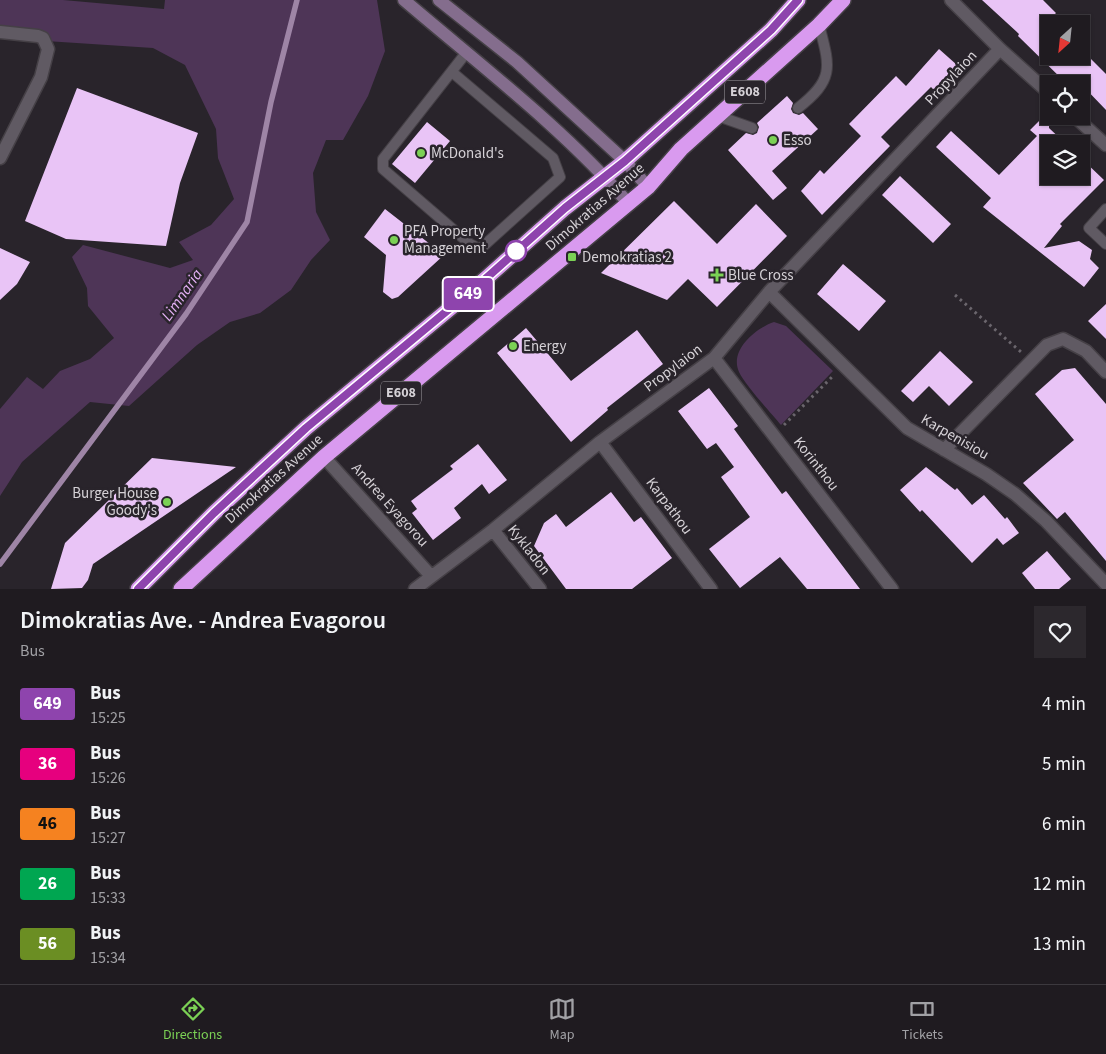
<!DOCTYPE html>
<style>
:root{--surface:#1f1b20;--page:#2c282d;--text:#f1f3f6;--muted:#a1a1a5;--line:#3c393e;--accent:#7bd155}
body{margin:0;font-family:"Source Sans 3",sans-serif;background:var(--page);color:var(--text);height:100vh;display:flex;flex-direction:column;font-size:19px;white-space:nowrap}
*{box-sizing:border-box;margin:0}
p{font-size:16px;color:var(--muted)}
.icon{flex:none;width:28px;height:28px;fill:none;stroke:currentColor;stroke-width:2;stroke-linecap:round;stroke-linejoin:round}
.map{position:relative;height:589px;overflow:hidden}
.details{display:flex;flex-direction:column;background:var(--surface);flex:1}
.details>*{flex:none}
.badge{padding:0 10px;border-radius:4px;font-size:18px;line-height:32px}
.needle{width:32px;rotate:207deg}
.fabs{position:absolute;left:1040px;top:15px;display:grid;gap:10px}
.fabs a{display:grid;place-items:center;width:50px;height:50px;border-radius:0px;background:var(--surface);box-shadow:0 1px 4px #0004,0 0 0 1px var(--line);font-size:25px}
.map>.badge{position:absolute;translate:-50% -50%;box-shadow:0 0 0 2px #fff}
.round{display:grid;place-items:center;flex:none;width:52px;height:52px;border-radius:0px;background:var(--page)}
.overview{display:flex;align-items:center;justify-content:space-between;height:85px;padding:0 20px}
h1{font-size:24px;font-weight:600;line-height:38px}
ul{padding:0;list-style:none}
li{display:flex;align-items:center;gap:15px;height:60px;padding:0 20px}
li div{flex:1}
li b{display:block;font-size:19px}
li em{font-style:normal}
li .badge{min-width:55px;font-weight:700;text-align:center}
.menu{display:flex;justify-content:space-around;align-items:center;height:70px;border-top:1px solid var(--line);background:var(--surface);font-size:14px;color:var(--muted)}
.menu a{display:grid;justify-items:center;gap:2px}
.menu .selected{color:var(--accent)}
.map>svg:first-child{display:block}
.green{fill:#4e3557}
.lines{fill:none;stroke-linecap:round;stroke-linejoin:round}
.stream{stroke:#9e85a6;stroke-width:5.5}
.building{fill:#e9c4f6}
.lane-casing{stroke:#454046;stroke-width:12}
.street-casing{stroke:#454046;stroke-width:15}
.secondary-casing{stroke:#454046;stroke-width:15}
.highway-casing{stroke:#454046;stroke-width:18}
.path{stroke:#6b666d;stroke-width:3;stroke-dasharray:2.5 4;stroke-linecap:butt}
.lane{stroke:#605a63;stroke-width:10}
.street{stroke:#605a63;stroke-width:12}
.secondary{stroke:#846d8d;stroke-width:12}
.highway{stroke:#d99aef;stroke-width:15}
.line-casing{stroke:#fff;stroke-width:11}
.line{stroke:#8e44ad;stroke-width:8}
.poi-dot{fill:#7bd155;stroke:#29242b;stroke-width:2}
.stop-dot{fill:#fff;stroke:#8e44ad;stroke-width:2.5}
.labels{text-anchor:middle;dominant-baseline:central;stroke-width:5;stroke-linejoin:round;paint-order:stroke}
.shield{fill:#29242b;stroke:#a19da3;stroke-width:1}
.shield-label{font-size:14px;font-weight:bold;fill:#d5d1d6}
.street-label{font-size:15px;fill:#d5d1d6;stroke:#29242b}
.poi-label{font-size:15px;fill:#d5d1d6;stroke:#29242b;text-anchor:start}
.water-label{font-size:16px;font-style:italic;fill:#e4b0f5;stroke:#29242b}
</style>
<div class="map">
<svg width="1106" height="589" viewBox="0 0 1106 589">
<rect width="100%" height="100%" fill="#29242b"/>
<path class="green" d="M0,0h63l101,9 1,-9h212l8,51 -17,45 -25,44h-17l-13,33 3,39 14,28 -19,20 -20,30 -31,23 -30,9 -33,23 -68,61 -39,-4 -68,60 -22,34v-87l27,-32 16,12 17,-18 30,-12 24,-21 -26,-32 -1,-18 -15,-31 11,-12 87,23 23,-8 -14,-18 32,-17 23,-26 -16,-41 -2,-29 -31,-64 -32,-17 -153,-10z
M774,322l12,4 47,45 -52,54c-10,-12 -36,-40 -42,-53 -10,-22 17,-44 35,-50z"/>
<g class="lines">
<path class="stream" d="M0,564l186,-250 61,-92 24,-120 26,-102"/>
</g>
<path class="building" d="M982,0h61l13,13 -7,7v36h39l18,18v36l-25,-26h-14l-49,-48 1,-2z
M939,49l18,16 -23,25 -3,-3 -50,50 9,9 -68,69 -21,-24 19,-21 4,4 37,-38 -12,-12 47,-48 10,10z
M77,88l121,45 -18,50 -14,63 -100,-7 -41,-18z
M787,96l6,7 -2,6 2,4 6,2 4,-2 15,16 -46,42 15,17 -14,12 -45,-50 18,-17 7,2 4,-2 2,-6 -2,-4z
M1040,120l7,6 2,-3v5l17,16h-17v32h32v-18l23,22 -44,44 2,2 -18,22 35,-7 13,9 -2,9 9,9 -15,19 -101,-80 8,-9 -55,-51 15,-16 48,44 38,-39 -7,-6z
M427,122l23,19 -35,42 -23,-19z
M900,176l51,48 -18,19 -51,-48z
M674,201l43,43 39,-40 31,32 -70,71 -29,-28 -21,21 -66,-27z
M385,209l59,46 -46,42 -6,2 -9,-7 3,-37 -22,-18z
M0,248l30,14 -13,22 -17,16z
M843,264l43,37 -27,30 -42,-37z
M1106,304v35l-18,-18z
M526,328l45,53 66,-51 26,34 -56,44 1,2 -37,32 -74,-89z
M940,351l33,31 -24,24 -20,-20 -16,16 -12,-11z
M1075,368l31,36v157l-41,-49 -8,7 -34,-36 51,-43 -39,-46 27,-24z
M709,388l29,38 -4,3 48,65 4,-3 74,98h-53l-27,-32 -40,31 -31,-39 41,-32 -29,-40 13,-10 -18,-24 -9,6 -29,-38z
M478,444l29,36 -18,14 -7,-10 -28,24 7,10 -28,22 -21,-27 5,-4 -6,-8 42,-32 -3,-3z
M152,458l84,9 -143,97 -5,16 -6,8 -31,1 14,-46z
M926,467l29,23 2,-2 15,17 12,-10 21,24 2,-2 12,16 -16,12 -6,-7 -25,25 -50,-53 -2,2 -20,-22z
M611,492l23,30 7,-5 31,41 -40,31h-66l-32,-43 10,-23 12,-9 10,13z
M1047,551l24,28 -12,10h-24l-13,-16z"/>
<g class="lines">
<g class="lane-casing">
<path id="lane" d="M452,72l101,86 7,19 -80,72 -10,-5 -87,-75v-10l83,-106
M798,108c37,-29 32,-41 21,-83
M718,116l34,12
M1106,209l-17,19 17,16"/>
</g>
<g class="street-casing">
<path id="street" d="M951,0l49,49 49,44
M0,32l38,4 5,2 5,11 -7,28 -41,81
M1074,116l32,29
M769,292l138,136 79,46 29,20 31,27 60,63
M714,358l178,231
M600,442l111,147
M944,450l103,-105 16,-6 23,12 20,21
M324,457l107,119
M493,530l47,59
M415,589l78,-59 107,-88 114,-84 55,-66 231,-243"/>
</g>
<g class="secondary-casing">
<path id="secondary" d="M404,0c76,65 159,128 225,204
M439,0l78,62 108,99 23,26"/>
</g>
<g class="highway-casing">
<path id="highway" d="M138,589l76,-76 92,-85 177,-147 82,-73 60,-47 146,-131 27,-30
M181,589l143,-132 324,-270 33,-38 138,-124 24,-25"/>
</g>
<path class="path" d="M955,295l66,57
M784,425l50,-50"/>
<use href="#lane" class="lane"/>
<use href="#street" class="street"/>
<use href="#secondary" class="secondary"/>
<use href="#highway" class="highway"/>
</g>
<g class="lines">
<g class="line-casing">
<path id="line" d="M138,589l76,-76 92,-85 177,-147 82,-73 60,-47 146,-131 27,-30"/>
</g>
<use href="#line" class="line"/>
</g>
<g class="poi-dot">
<circle cx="773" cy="140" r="5"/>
<circle cx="421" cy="153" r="5"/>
<circle cx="394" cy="240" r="5"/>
<rect x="567" y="252" width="10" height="10" rx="2.5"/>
<path d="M714.5 267.5h5v5h5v5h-5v5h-5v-5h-5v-5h5z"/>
<circle cx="513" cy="346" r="5"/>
<circle cx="167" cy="502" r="5"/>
</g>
<circle class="stop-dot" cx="516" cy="251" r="10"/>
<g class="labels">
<g class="shield">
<rect x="725" y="80.5" width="40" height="23" rx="4"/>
<rect x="381" y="381.5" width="40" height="23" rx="4"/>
</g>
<g class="shield-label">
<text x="745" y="92">E608</text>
<text x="401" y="393">E608</text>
</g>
<g class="street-label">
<text transform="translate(951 78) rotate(-47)">Propylaion</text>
<text transform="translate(595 207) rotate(-41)">Dimokratias Avenue</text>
<text transform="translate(673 368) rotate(-37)">Propylaion</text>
<text transform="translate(955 437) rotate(30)">Karpenisiou</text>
<text transform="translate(816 464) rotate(52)">Korinthou</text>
<text transform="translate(274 479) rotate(-42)">Dimokratias Avenue</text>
<text transform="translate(390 505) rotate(48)">Andrea Eyagorou</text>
<text transform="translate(669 506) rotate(53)">Karpathou</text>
<text transform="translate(529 550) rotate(52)">Kykladon</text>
</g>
<g class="poi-label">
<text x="783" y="140">Esso</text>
<text x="431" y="153">McDonald's</text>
<text x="404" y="231">PFA Property<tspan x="404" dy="17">Management</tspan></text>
<text x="582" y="257">Demokratias 2</text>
<text x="728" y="275">Blue Cross</text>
<text x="523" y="346">Energy</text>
<text x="157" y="493" text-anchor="end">Burger House<tspan x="157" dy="17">Goody's</tspan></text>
</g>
<g class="water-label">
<text transform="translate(182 295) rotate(-55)">Limnaria</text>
</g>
</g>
</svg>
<div class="fabs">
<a><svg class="needle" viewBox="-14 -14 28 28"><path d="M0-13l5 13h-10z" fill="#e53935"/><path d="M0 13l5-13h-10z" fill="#a1a1a5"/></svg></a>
<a><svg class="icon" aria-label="locate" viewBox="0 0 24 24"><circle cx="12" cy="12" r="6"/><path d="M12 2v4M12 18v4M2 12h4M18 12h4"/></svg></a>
<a><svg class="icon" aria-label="layers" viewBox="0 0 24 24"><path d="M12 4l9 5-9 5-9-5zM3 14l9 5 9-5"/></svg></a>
</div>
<b class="badge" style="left:468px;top:294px;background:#8e44ad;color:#fff">649</b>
</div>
<section class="details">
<div class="overview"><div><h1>Dimokratias Ave. - Andrea Evagorou</h1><p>Bus</p></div><a class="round"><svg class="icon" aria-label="heart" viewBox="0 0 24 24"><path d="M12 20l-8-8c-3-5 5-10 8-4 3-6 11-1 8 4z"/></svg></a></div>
<ul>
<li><span class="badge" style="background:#8e44ad;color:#fff">649</span><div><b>Bus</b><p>15:25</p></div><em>4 min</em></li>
<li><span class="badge" style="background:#e6007e;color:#fff">36</span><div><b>Bus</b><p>15:26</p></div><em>5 min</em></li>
<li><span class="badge" style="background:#f58220;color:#111">46</span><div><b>Bus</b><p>15:27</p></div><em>6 min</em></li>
<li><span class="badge" style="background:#00a651;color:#fff">26</span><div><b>Bus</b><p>15:33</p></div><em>12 min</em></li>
<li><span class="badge" style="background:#6b8e23;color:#fff">56</span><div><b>Bus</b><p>15:34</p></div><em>13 min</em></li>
</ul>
</section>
<nav class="menu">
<a class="selected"><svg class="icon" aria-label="directions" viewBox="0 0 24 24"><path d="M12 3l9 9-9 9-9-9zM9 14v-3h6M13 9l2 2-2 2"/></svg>Directions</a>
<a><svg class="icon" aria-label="map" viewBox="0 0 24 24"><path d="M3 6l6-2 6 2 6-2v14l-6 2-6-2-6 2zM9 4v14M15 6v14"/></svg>Map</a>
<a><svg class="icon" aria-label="tickets" viewBox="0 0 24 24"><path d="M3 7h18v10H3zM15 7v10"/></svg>Tickets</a>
</nav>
